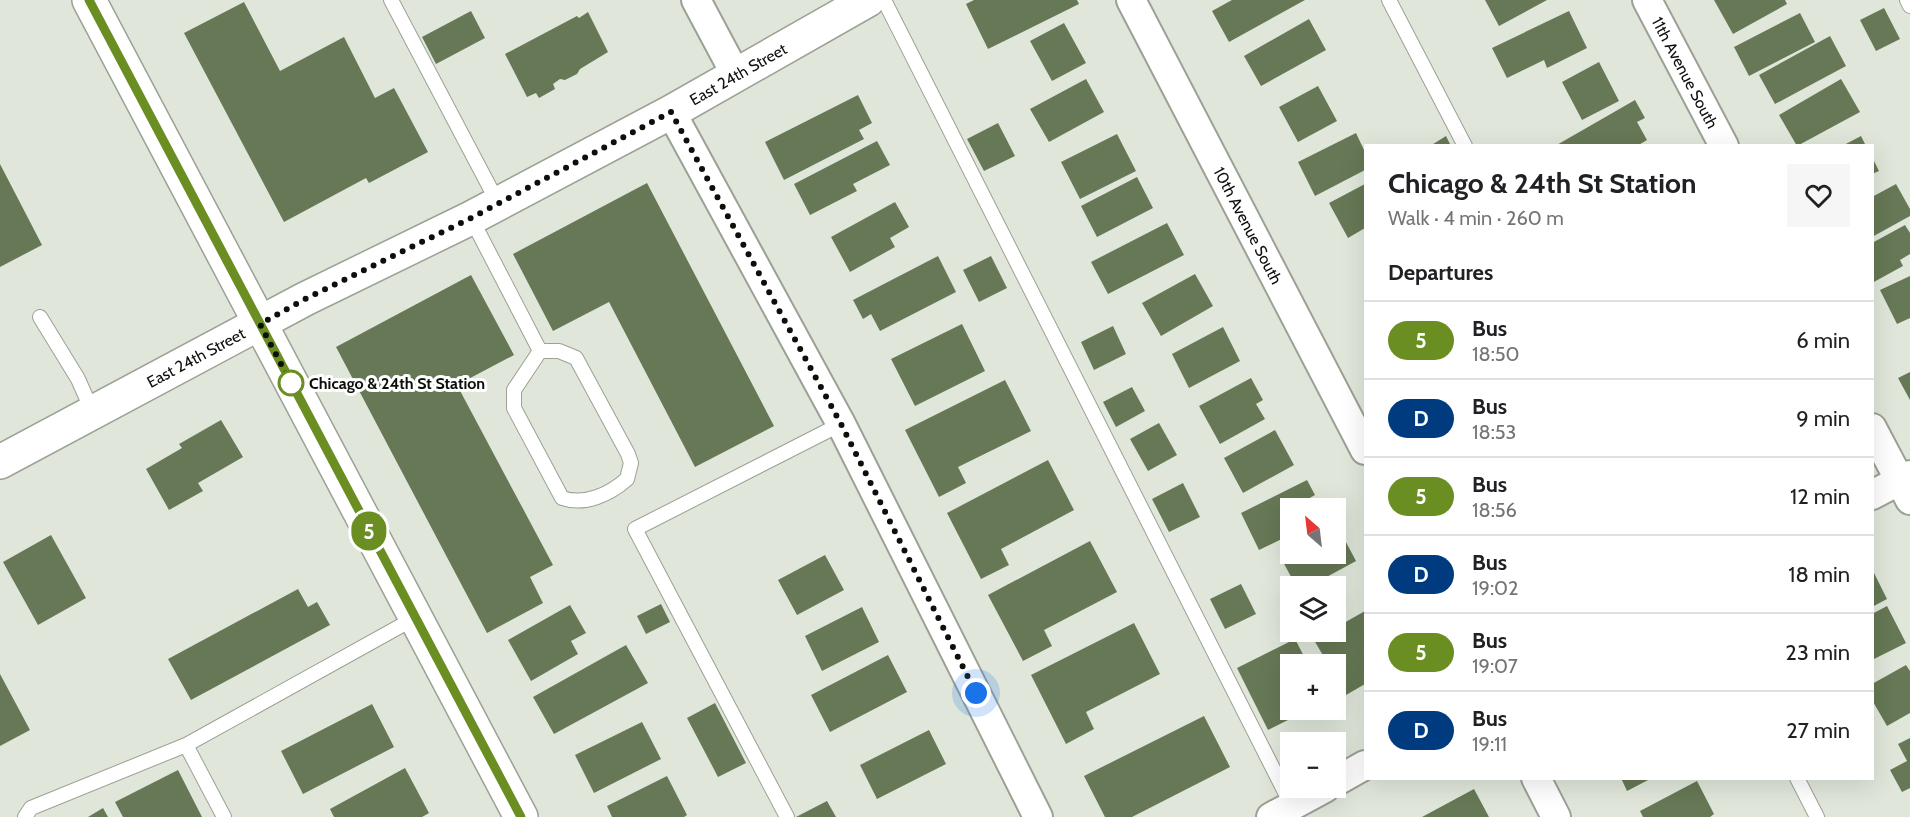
<!DOCTYPE html>
<meta charset="utf-8">
<style>
:root{--surface:#fff;--page:#f6f6f6;--text:#202124;--muted:#757577;--line:#e0e0e0}
body{margin:0;font-family:Cabin,sans-serif;background:var(--page);color:var(--text);height:100vh;display:flex;flex-direction:column;font-size:22px;white-space:nowrap}
*{box-sizing:border-box;margin:0}
p{font-size:20px;color:var(--muted)}
.icon{flex:none;width:33px;height:33px;fill:none;stroke:currentColor;stroke-width:2;stroke-linecap:round;stroke-linejoin:round}
.map{position:relative;flex:1;overflow:hidden}
.panel{position:absolute;left:1364px;top:144px;width:510px;height:636px;display:flex;flex-direction:column;background:var(--surface);border-radius:0px;box-shadow:0 6px 24px #0002}
.panel>*{flex:none}
.badge{padding:0 12px;border-radius:20px;font-size:21px;line-height:39px}
.needle{width:39px;rotate:332deg}
.tools{position:absolute;left:1280px;top:498px;display:grid;gap:12px}
.tools a{display:grid;place-items:center;width:66px;height:66px;border-radius:0px;background:var(--surface);box-shadow:0 6px 24px #0002;font-size:30px}
.you{position:absolute;width:30px;height:30px;margin:-15px;border:4px solid #fff;border-radius:50%;background:#1a73e8;box-shadow:0 0 0 9px #1a73e833}
.map>.badge{position:absolute;translate:-50% -50%;box-shadow:0 0 0 3px #fff}
h2{padding:0 24px;font-size:22px;line-height:54px}
.round{display:grid;place-items:center;flex:none;width:63px;height:63px;border-radius:0px;background:var(--page)}
.overview{display:flex;align-items:center;justify-content:space-between;height:102px;padding:0 24px}
h1{font-size:28px;font-weight:700;line-height:45px}
ul{padding:0;list-style:none}
li{display:flex;align-items:center;gap:18px;height:78px;padding:0 24px;border-top:2px solid var(--line)}
li div{flex:1}
li b{display:block;font-size:22px}
li em{font-style:normal}
li .badge{min-width:66px;font-weight:700;text-align:center}
.map>svg:first-child{display:block}
.building{fill:#667855}
.lines{fill:none;stroke-linecap:round;stroke-linejoin:round}
.service-casing{stroke:#9ba195;stroke-width:16}
.minor-casing{stroke:#9ba195;stroke-width:32}
.tertiary-casing{stroke:#9ba195;stroke-width:36}
.service{stroke:#fff;stroke-width:14}
.minor{stroke:#fff;stroke-width:28}
.tertiary{stroke:#fff;stroke-width:33}
.line-casing{stroke:#fff;stroke-width:14}
.line{stroke:#6b8e23;stroke-width:9}
.walk{stroke:#0d0f0b;stroke-width:6;stroke-dasharray:0 10.8}
.stop-dot{fill:#fff;stroke:#6b8e23;stroke-width:3}
.labels{text-anchor:middle;dominant-baseline:central;stroke-width:6;stroke-linejoin:round;paint-order:stroke}
.street-label{font-size:16px;fill:#0d0f0b;stroke:#fff}
.stop-label{font-size:16px;font-weight:bold;fill:#0d0f0b;stroke:#fff;text-anchor:start}
</style>
<div class="map">
<svg width="1910" height="817" viewBox="0 0 1910 817">
<rect width="100%" height="100%" fill="#e0e7da"/>
<path class="building" d="M974,0h103l2,4 -91,45 -22,-45z
M1232,0h73l-76,42 -17,-31z
M1485,0h62l-48,26z
M1714,0h71l2,4 -54,30z
M244,2l36,69 64,-34 31,61 19,-10 34,64 -59,31 -3,-5 -82,44 -100,-189z
M1884,8l16,31 -24,12 -16,-31z
M471,11l14,27 -49,26 -14,-27z
M1569,11l18,37 -40,20 -3,-8 -37,18 -15,-30z
M588,12l20,40 -28,17 -3,5 -12,6 -5,-1 -7,5 2,5 -16,9 -3,-5 -9,4 -22,-43 72,-38 2,2z
M1800,13l15,29 -66,34 -15,-29z
M1309,19l17,31 -65,36 -17,-30z
M1064,23l22,40 -34,18 -22,-40z
M1830,36l16,30 -71,38 -16,-29z
M1599,62l20,39 -37,19 -20,-38z
M1086,79l18,33 -55,30 -19,-33z
M1841,79l19,33 -63,34 -18,-31z
M1318,86l19,35 -39,21 -19,-35z
M858,95l14,28 -13,7 5,9 -80,41 -19,-38z
M1635,100l10,18 -8,4 10,18 -10,6h-82z
M998,123l17,33 -31,15 -17,-32z
M1356,133l9,19v18l-50,26 -17,-34z
M1117,134l19,37 -56,28 -19,-37z
M1446,136l5,10h-21z
M1861,136l5,10h-24z
M877,141l13,24 -37,19 4,7 -47,24 -16,-31z
M1872,157l7,14 -7,3z
M0,164l42,81 -42,22z
M1137,177l16,31 -56,29 -16,-31z
M647,183l127,243 -79,41 -86,-165 -56,29 -40,-77z
M1365,184v44l-17,10 -19,-35z
M1896,184l14,25v7l-38,21v-40z
M895,202l14,25 -19,11 5,9 -45,25 -19,-35z
M1167,223l17,32 -76,39 -17,-32z
M1905,225l5,8v21l-10,6 3,6 -31,17v-40z
M938,256l18,36 -76,39 -9,-17 -8,5 -10,-19z
M991,256l16,32 -28,14 -16,-32z
M1195,274l18,32 -52,30 -19,-33z
M471,275l43,80 -57,30 96,180 -23,12 13,26 -56,30 -151,-286z
M1910,276v42l-13,6 -17,-34z
M962,324l23,47 -70,35 -24,-47z
M1113,326l13,28 -32,16 -13,-28z
M1223,327l17,34 -51,27 -17,-34z
M1910,372v28l-12,-22z
M1251,378l12,22 -7,4 9,15 -45,25 -21,-38z
M1005,380l26,51 -73,36 8,16 -27,14 -34,-67z
M1132,387l13,24 -29,16 -13,-25z
M221,420l22,37 -45,26 5,8 -34,19 -23,-41 36,-21 -3,-4z
M1159,423l18,32 -29,16 -18,-32z
M1275,430l19,35 -51,28 -19,-35z
M1048,460l26,50 -73,39 8,16 -28,14 -34,-66z
M1307,480l8,15 -9,5 4,8h-20v27l-31,15 -18,-37z
M1183,483l17,34 -31,15 -17,-33z
M1339,529l17,32 -46,25h-14l-14,-26 12,-6h41v-23z
M51,535l35,63 -48,27 -35,-63z
M1090,541l27,51 -73,38 8,16 -29,15 -35,-66z
M825,555l19,35 -47,25 -19,-35z
M1872,569l15,30 -15,8z
M1241,584l15,30 -31,15 -15,-30z
M298,589l10,18 9,-5 13,23 -139,75 -23,-41z
M661,604l9,18 -24,12 -9,-18z
M570,605l16,28 -15,8 7,13 -47,27 -23,-41z
M1887,606l19,37 -34,17v-46z
M862,607l17,35 -57,29 -17,-35z
M1365,611v73l-19,11 -11,-19v-12h-7l-14,-24 15,-8h6v-4z
M1134,623l26,51 -74,38 8,17 -28,15 -35,-69z
M1295,639l13,25h-18v46h18l-40,20 -31,-62z
M626,645l22,38 -94,51 -21,-37z
M888,655l19,37 -77,40 -19,-37z
M1906,665l4,6v42l-23,13 -15,-26v-16z
M0,674l30,56 -30,16z
M715,703l31,60 -28,14 -31,-59z
M372,704l22,43 -91,47 -22,-43z
M1204,716l26,51 -98,50h-27l-21,-41z
M642,722l19,37 -67,34 -19,-38z
M929,730l17,34 -69,35 -17,-34z
M1910,738v50l-8,4 -12,-22 17,-9 -9,-17z
M405,768l24,45 -7,4h-88l-4,-8z
M178,770l24,47h-79l-8,-15z
M667,776l20,39 -3,2h-72l-5,-11z
M1621,778h31l-25,13z
M1697,781l17,33 -4,3h-67l-3,-6z
M1474,789l15,28h-67z
M827,801l9,16h-40z
M103,808l5,9h-20z"/>
<g class="lines">
<g class="service-casing">
<path id="service" d="M391,0l107,203
M884,0l408,806
M1389,0l76,146
M1907,0l3,6
M471,218l69,133
M40,317l38,62 15,34
M540,351h19l17,7 52,96 3,9 -4,16c-17,15 -42,27 -65,19l-48,-90v-18z
M186,745l38,72
M1797,778l20,39
M25,817l6,-9 155,-63 229,-127
M787,817l-152,-288 206,-105"/>
</g>
<g class="minor-casing">
<g id="minor">
<path d="M696,0l40,75"/>
<path id="s1" d="M1131,0l234,450"/>
<path id="s2" d="M1647,0l77,146"/>
<path d="M671,112l170,312 197,393"/>
<path d="M1872,428l38,72"/>
<path d="M1872,495l38,-20"/>
<path d="M1536,778l20,39"/>
<path d="M1335,782l30,-17"/>
<path d="M1271,817l54,-29"/>
</g>
</g>
<g class="tertiary-casing">
<g id="tertiary">
<path d="M89,0l432,817"/>
<path id="s3" d="M0,462l305,-163 166,-81 200,-106 197,-112"/>
</g>
</g>
<use href="#service" class="service"/>
<use href="#minor" class="minor"/>
<use href="#tertiary" class="tertiary"/>
</g>
<g class="lines">
<g class="line-casing">
<path id="line" d="M89,0l432,817"/>
</g>
<use href="#line" class="line"/>
<path class="walk" d="M291,383l-31,-59 45,-25 166,-81 200,-106 170,312 135,269"/>
</g>
<circle class="stop-dot" cx="291" cy="383" r="12"/>
<g class="labels">
<g class="street-label">
<text stroke="none"><textPath href="#s2" startOffset="82">11th Avenue South</textPath></text>
<text stroke="none"><textPath href="#s3" startOffset="834">East 24th Street</textPath></text>
<text stroke="none"><textPath href="#s1" startOffset="254">10th Avenue South</textPath></text>
<text stroke="none"><textPath href="#s3" startOffset="222">East 24th Street</textPath></text>
</g>
<g class="stop-label">
<text x="309" y="383">Chicago &amp; 24th St Station</text>
</g>
</g>
</svg>
<div class="tools">
<a><svg class="needle" viewBox="-14 -14 28 28"><path d="M0-13l5 13h-10z" fill="#e53935"/><path d="M0 13l5-13h-10z" fill="#757577"/></svg></a>
<a><svg class="icon" aria-label="layers" viewBox="0 0 24 24"><path d="M12 4l9 5-9 5-9-5zM3 14l9 5 9-5"/></svg></a>
<a>+</a>
<a>−</a>
</div>
<div class="you" style="left:976px;top:693px"></div>
<b class="badge" style="left:369px;top:531px;background:#6b8e23;color:#fff">5</b>
<section class="panel">
<div class="overview"><div><h1>Chicago &amp; 24th St Station</h1><p>Walk · 4 min · 260 m</p></div><a class="round"><svg class="icon" aria-label="heart" viewBox="0 0 24 24"><path d="M12 20l-8-8c-3-5 5-10 8-4 3-6 11-1 8 4z"/></svg></a></div>
<h2>Departures</h2>
<ul>
<li><span class="badge" style="background:#6b8e23;color:#fff">5</span><div><b>Bus</b><p>18:50</p></div><em>6 min</em></li>
<li><span class="badge" style="background:#003b80;color:#fff">D</span><div><b>Bus</b><p>18:53</p></div><em>9 min</em></li>
<li><span class="badge" style="background:#6b8e23;color:#fff">5</span><div><b>Bus</b><p>18:56</p></div><em>12 min</em></li>
<li><span class="badge" style="background:#003b80;color:#fff">D</span><div><b>Bus</b><p>19:02</p></div><em>18 min</em></li>
<li><span class="badge" style="background:#6b8e23;color:#fff">5</span><div><b>Bus</b><p>19:07</p></div><em>23 min</em></li>
<li><span class="badge" style="background:#003b80;color:#fff">D</span><div><b>Bus</b><p>19:11</p></div><em>27 min</em></li>
</ul>
</section>
</div>
